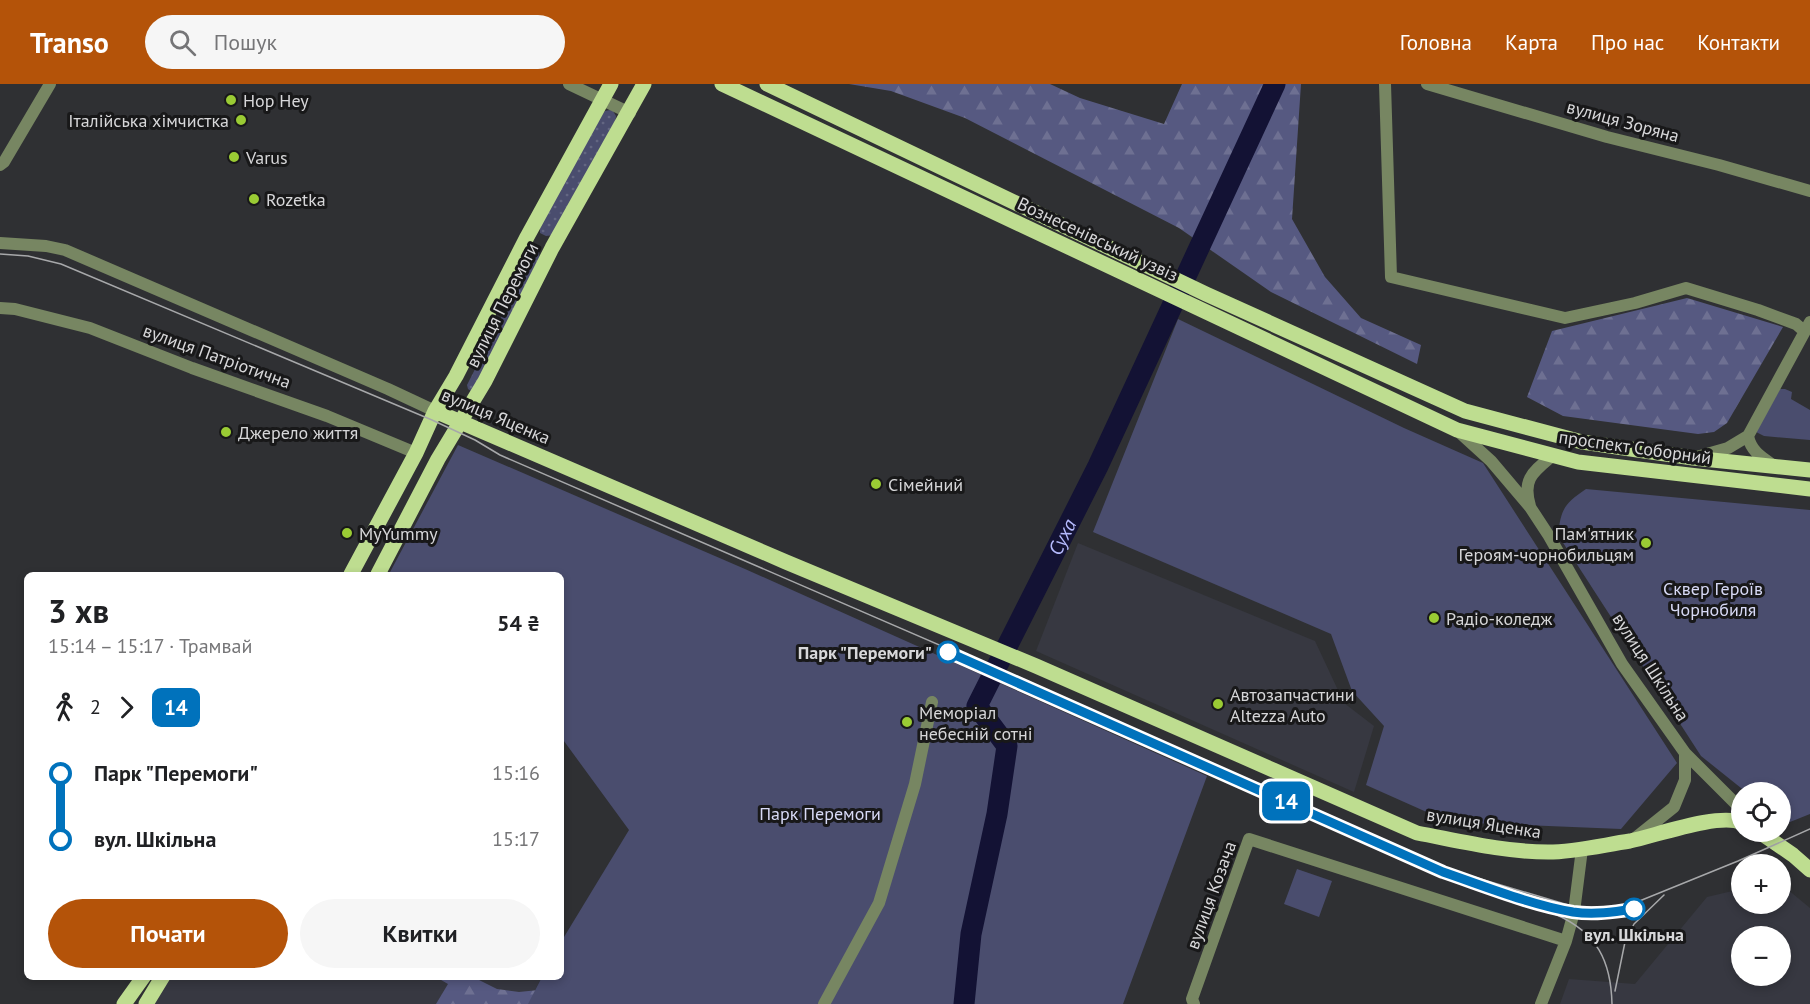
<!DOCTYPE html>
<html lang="uk">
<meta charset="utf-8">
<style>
:root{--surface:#fff;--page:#f6f6f6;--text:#202124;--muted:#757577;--accent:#b45309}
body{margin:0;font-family:"PT Sans",sans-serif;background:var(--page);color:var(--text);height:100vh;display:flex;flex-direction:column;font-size:22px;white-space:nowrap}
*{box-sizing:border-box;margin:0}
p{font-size:20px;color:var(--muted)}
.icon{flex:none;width:33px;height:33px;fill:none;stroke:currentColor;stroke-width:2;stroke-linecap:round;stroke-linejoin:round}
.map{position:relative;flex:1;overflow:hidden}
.drawer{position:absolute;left:24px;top:488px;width:540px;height:408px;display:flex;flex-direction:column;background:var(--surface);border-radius:9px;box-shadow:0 3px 9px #0003}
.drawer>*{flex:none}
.badge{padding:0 12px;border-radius:9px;font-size:21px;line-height:39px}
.controls{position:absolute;left:1731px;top:698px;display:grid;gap:12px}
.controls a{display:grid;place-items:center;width:60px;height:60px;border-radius:50%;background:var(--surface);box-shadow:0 3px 9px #0003;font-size:30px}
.map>.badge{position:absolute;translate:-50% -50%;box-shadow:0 0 0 3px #fff}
.legs{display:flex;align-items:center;gap:9px;height:66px;padding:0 24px;font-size:20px}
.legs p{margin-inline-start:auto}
.summary{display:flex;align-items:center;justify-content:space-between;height:102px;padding:0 24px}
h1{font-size:33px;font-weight:700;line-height:45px}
.action{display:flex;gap:12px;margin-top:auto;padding:12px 24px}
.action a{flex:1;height:69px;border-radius:36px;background:var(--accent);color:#fff;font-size:24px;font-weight:700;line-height:69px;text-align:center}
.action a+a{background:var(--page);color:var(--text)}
ul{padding:0 24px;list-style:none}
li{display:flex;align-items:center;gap:21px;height:66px;font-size:22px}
li i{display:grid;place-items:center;width:9px;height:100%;margin:0 8px;background:currentColor}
li i::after{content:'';width:15px;height:15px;margin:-8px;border:4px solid;border-radius:50%;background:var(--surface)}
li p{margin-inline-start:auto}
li:first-child i{background:linear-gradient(#0000 50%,currentColor 0)}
li:last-child i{background:linear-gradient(currentColor 50%,#0000 0)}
header{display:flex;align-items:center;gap:36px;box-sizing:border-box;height:84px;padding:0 30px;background:var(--accent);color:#fff}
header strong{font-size:28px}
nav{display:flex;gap:33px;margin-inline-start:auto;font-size:21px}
.search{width:420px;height:54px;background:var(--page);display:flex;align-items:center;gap:15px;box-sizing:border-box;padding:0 21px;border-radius:33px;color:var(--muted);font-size:22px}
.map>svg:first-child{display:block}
.built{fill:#373841;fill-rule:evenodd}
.grass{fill:url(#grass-dots)}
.forest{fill:url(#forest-firs)}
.park{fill:#4a4d6e}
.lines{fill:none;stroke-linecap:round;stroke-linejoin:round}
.river{stroke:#131234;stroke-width:21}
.minor{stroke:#778662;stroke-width:12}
.major{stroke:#bedd90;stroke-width:15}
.tram{stroke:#a7a8aa;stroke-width:1.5}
.line-1-casing{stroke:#fff;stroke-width:14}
.line-1{stroke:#0072bc;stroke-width:9}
.poi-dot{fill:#9acb34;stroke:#181819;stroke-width:2}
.stop-1-dot{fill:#fff;stroke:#0072bc;stroke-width:3}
.labels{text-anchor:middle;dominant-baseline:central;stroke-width:6;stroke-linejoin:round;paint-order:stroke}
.poi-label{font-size:18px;fill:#d7d7d9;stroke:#181819;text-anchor:start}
.street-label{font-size:18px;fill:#d7d7d9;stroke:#181819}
.park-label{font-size:18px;fill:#d8daf6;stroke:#181819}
.stop-label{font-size:18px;font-weight:bold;fill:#d7d7d9;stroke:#181819;text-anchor:end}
.water-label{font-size:20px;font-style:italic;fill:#b5bafd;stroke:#181819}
</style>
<header>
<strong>Transo</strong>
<div class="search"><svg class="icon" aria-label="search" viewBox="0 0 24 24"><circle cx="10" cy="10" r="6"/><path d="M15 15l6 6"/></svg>Пошук</div>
<nav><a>Головна</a><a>Карта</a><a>Про нас</a><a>Контакти</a></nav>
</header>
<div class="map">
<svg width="1810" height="920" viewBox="0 0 1810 920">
<defs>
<pattern id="grass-dots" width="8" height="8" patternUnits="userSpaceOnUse" patternTransform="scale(1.5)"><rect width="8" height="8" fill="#4a4d6e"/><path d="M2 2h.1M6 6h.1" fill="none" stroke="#636682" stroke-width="1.8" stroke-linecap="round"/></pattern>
<pattern id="forest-firs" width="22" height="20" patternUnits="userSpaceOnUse" patternTransform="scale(1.5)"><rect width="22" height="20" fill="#565981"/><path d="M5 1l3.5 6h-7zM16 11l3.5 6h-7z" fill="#6e7092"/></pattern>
</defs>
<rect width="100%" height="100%" fill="#2f3033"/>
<path class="built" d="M1078,459l237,98 29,62 30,23 -20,66 -318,-141z
M1781,800l29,24v96h-250l9,-25 66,5 72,-87 34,-8 1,14h38zM1742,852h38v39h-38z
M163,893h379l-14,27h-382z"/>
<path class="grass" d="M610,26l3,1 3,5 -1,8 -62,111 -7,1 -6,-3v-7l62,-111 3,-4z
M529,163c9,-1 11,4 10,12l-64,130 -4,2 -3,-2 -1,-4 42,-83 2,-25z"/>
<path class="forest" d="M849,0h201l30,14 84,26 18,-40h119l-9,135 33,58 36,41 60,27 -4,19 -146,-72 -92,-64 -214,-110 -74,-27z
M1687,214l96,29 -56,96 -13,9 -16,2 -135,-18 -36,-19 25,-66z
M436,893h37l24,12 22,3 39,-4 42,16h-164l12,-20z"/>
<path class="park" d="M1178,235l226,109 79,35 194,300 -56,66 -172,-7 -83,-37 18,-59 -32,-35 -21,-57 -238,-102z
M1780,305h5l7,3 -1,7 19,11v30l-46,-4 -8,-4z
M458,361l287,124 462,207 -84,228h-595l14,-27 19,-1v-34l68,-112 -68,-93v-163h-172z
M1586,405l224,21v304l-25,10 -4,-4 -1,-28h-34l-45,-36 -143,-221c3,-26 6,-31 28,-46z
M1297,785l35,12 -13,36 -35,-13z"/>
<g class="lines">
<path class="river" id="s1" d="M964,920l7,-70 26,-120 10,-68 -30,-40 121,-240 177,-382"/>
<path class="minor" d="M569,0l61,29
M1385,0l6,193 174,41 70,-15 51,-15 72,22 38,14 8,7
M1427,0l180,53 112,28 91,26
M0,81l4,-3 46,-78
M0,159l46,3 19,4 323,139 47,22
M0,224l15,1 75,19 102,40 135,48 89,37
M1458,347l33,30 39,46 19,29 73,128 63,89 57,57
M1748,352c3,15 13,21 25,29
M1700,372l28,-8 20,-12 62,-114
M1530,422c-8,-27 3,-34 22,-50
M1634,755l40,-32 11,-27v-27
M824,920l55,-101 36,-119 17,-82
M1194,920l-2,-5 57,-160 317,102
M1541,920l25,-63 8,-29 8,-63"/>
<path class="major" d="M722,0l735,346 121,32 232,27
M767,0l439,210 259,117 117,31 111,16 117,12
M435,327l351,151 250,104 381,167c43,8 87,19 131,19 27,0 55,-7 82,-11 25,-5 90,-29 112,-18
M351,490l65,-121 19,-42 21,-35 71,-139 84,-153
M378,490l60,-115 47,-78 67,-133 92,-164
M1758,747l35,24 17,15
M124,920l20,-28
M146,920l17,-28"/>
<path class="tram" d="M0,170l28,2 33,8 371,156 43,20 25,15 518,224 426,189 131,39h39l23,-5 101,-41 72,-32
M1475,799c5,3 10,7 15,10 21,11 45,13 67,22 40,18 54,46 55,89
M1615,907l10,-49 9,-18 30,-29"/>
</g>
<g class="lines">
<g class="line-1-casing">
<path id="line-1" d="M948,568l495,220c41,14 88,33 130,40 21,3 41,0 61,-3"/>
</g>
<use href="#line-1" class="line-1"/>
</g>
<g class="poi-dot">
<circle cx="231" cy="16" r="6"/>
<circle cx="241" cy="36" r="6"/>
<circle cx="234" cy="73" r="6"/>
<circle cx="254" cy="115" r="6"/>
<circle cx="226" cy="348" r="6"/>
<circle cx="876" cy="400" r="6"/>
<circle cx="347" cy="449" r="6"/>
<circle cx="1646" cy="459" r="6"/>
<circle cx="1434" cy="534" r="6"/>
<circle cx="1218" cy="620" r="6"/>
<circle cx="907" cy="638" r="6"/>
</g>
<g class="stop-1-dot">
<circle cx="948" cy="568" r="10"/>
<circle cx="1634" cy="825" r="10"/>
</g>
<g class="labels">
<g class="poi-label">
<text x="243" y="16">Hop Hey</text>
<text x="229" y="36" text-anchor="end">Італійська хімчистка</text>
<text x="246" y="73">Varus</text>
<text x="266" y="115">Rozetka</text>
<text x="238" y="348">Джерело життя</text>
<text x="888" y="400">Сімейний</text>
<text x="359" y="449">MyYummy</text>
<text x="1634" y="449" text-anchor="end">Пам'ятник<tspan x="1634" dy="21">Героям-чорнобильцям</tspan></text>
<text x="1446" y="534">Радіо-коледж</text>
<text x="1230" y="610">Автозапчастини<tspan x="1230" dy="21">Altezza Auto</tspan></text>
<text x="919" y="628">Меморіал<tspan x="919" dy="21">небесній сотні</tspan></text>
</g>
<g class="street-label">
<text transform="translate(1623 37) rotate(15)">вулиця Зоряна</text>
<text transform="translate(1098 155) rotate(25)">Вознесенівський узвіз</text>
<text transform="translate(502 221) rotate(-63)">вулиця Перемоги</text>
<text transform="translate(217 272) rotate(20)">вулиця Патріотична</text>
<text transform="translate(496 332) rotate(23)">вулиця Яценка</text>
<text transform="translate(1635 363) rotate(8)">проспект Соборний</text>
<text transform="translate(1651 583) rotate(57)">вулиця Шкільна</text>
<text transform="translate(1484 739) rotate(9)">вулиця Яценка</text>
<text transform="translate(1211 811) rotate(-70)">вулиця Козача</text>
</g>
<g class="park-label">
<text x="1713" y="504">Сквер Героїв<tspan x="1713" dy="21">Чорнобиля</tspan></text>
<text x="820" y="729">Парк Перемоги</text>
</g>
<g class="stop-label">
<text x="932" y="568">Парк "Перемоги"</text>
<text x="1634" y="850" text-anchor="middle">вул. Шкільна</text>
</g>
<g class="water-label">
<text stroke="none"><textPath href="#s1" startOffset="501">Суха</textPath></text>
</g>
</g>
</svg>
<div class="controls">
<a><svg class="icon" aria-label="locate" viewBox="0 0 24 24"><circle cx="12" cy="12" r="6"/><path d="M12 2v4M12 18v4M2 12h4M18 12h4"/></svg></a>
<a>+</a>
<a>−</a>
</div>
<b class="badge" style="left:1286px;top:717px;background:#0072bc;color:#fff">14</b>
<section class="drawer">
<div class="summary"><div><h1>3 хв</h1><p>15:14 – 15:17 · Трамвай</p></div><b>54 ₴</b></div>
<div class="legs"><svg class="icon" aria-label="walk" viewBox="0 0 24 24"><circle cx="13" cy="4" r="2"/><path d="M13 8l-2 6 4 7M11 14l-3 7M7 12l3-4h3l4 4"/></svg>2<svg class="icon" aria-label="forward" viewBox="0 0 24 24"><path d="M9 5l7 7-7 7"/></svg><b class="badge" style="background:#0072bc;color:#fff">14</b></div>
<ul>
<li><i style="color:#0072bc"></i><b>Парк &quot;Перемоги&quot;</b><p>15:16</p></li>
<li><i style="color:#0072bc"></i><b>вул. Шкільна</b><p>15:17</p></li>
</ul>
<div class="action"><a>Почати</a><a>Квитки</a></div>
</section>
</div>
